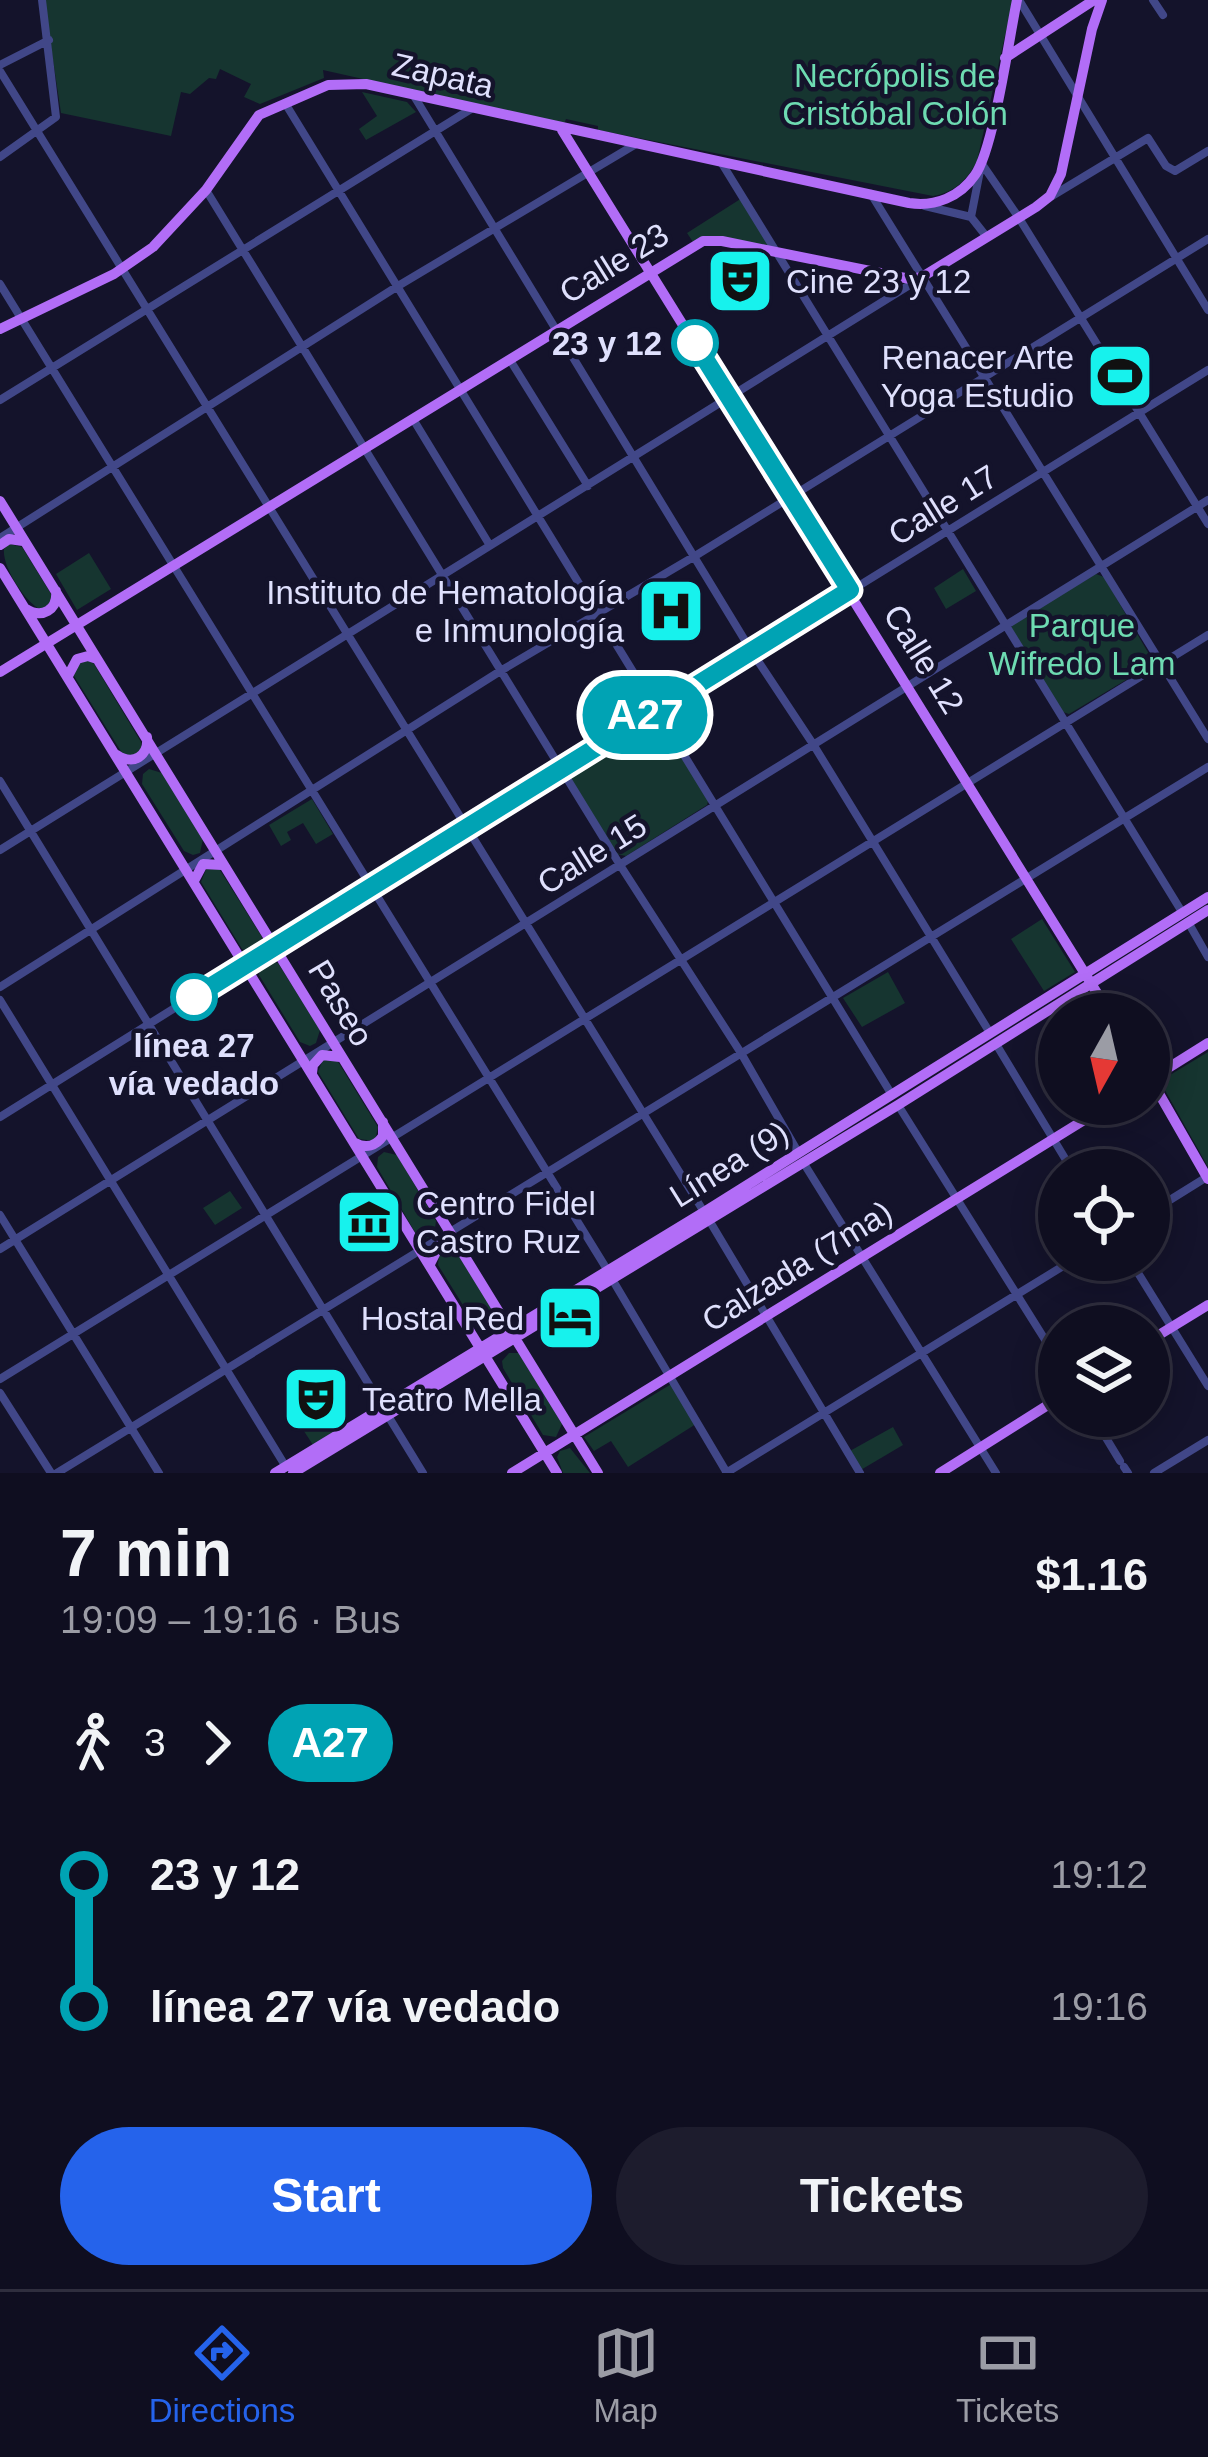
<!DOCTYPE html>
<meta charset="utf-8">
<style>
:root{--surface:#0f0e20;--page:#1d1c2d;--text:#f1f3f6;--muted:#9b9ca5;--line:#2f2e3e;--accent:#2563eb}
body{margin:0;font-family:Arial,sans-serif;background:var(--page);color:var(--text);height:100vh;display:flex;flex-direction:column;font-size:45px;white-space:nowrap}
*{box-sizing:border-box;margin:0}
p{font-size:39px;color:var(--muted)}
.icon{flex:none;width:66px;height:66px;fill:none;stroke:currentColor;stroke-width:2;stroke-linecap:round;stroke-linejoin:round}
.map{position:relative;height:1473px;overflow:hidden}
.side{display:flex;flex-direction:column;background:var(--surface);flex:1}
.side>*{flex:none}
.badge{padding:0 24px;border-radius:39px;font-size:42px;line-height:78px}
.needle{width:78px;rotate:188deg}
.controls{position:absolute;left:1038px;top:993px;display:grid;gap:24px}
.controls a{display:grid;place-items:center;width:132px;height:132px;border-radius:50%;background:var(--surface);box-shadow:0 6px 30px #0003,0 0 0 3px var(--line);font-size:60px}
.map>.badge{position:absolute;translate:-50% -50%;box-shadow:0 0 0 6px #fff}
.legs{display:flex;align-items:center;gap:18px;height:132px;padding:0 60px;font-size:39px}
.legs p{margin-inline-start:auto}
.summary{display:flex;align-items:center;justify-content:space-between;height:204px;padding:0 60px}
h1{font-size:66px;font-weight:800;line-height:90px}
.cta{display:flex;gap:24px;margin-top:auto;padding:24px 60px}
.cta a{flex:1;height:138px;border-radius:72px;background:var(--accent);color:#fff;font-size:48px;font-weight:800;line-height:138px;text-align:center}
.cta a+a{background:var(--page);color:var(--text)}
ul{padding:0 60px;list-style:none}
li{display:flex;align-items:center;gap:42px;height:132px;font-size:45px}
li i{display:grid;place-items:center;width:18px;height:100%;margin:0 15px;background:currentColor}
li i::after{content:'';width:30px;height:30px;margin:-15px;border:9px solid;border-radius:50%;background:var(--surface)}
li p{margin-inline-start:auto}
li:first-child i{background:linear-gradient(#0000 50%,currentColor 0)}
li:last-child i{background:linear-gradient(currentColor 50%,#0000 0)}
.tab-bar{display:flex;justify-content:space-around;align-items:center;height:168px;border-top:3px solid var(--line);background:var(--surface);font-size:33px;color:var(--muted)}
.tab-bar a{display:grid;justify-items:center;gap:6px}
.tab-bar .active{color:var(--accent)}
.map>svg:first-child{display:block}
.green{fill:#163530}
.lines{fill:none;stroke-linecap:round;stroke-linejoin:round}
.minor{stroke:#414788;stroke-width:8}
.major{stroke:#b26df7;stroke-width:10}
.line-1-casing{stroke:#fff;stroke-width:27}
.line-1{stroke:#00a3b4;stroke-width:18}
.stop-1-dot{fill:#fff;stroke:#00a3b4;stroke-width:6}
.labels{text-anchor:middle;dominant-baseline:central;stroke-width:9;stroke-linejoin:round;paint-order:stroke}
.street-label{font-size:33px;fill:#dfe0fd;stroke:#14132b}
.park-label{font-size:33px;fill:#6edbb2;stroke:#14132b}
.poi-label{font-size:33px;fill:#dfe0fd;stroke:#14132b;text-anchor:start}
.stop-label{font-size:33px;font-weight:bold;fill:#dfe0fd;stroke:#14132b;text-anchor:end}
</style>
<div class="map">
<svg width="1208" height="1473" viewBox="0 0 1208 1473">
<rect width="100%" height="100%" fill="#14132b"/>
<path class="green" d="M44,0h969l-36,161c-10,19 -22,31 -44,35l-335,-66v-4l-32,-7 -2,5 -241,-54 1,8 -64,26 -16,-7 7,-13 -31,-15 -4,10 -7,-1 -19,16 -9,-2 -10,44 -110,-23z
M362,92l45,10 9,10 -50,28 -7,-11 18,-13z
M742,198l35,57 -36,-10h-46l-8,-12z
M9,544l13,3 29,47 1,7 -11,9c-16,-8 -39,-43 -37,-61z
M89,553l22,36 -34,21 -21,-36z
M963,569l13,22 -30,18 -12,-21z
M1096,574l8,3 49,84 -2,4 -82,49 -6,-2 -52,-81 1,-7z
M88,660l6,4 47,78 1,7 -11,8 -9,-4 -48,-77 1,-10z
M652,716l9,2 48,80 -2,7 -81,51 -10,-2 -48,-79 2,-8z
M149,769l13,4 41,66 -3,14 -7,2 -9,-4 -42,-67 1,-10z
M312,799l21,35 -17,10 -13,-21 -16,9 4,8 -10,6 -12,-21z
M207,867l13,3 42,67 -4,13 -6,3 -10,-4 -41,-67z
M1042,919l33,53 -31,19 -33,-52z
M265,960l13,3 42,67 -4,13 -6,3 -10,-4 -41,-67 1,-10z
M888,972l17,31 -43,24 -19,-29z
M1208,1052v115l-46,-82 3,-7z
M324,1057l13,3 41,67 -3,14 -16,-2 -41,-67z
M384,1152l13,3 39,66 -2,14 -9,4 -9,-5 -39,-67 1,-10z
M230,1191l12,17 -27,17 -12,-17z
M455,1250l41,64 1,7 -5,9 -7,2 -9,-6 -38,-61 1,-14z
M509,1353h10l43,71 -6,13 -13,-2 -40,-67 -1,-7z
M673,1383l23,41 -68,43 -17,-26 -17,10 -10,-14z
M332,1406l12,20 -31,19 -13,-20z
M893,1427l10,18 -44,26 -11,-19z
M570,1448l20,25h-27l-6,-16 3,-6z"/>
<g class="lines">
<path class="minor" d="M1019,0l189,310
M1153,0l10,15
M0,65l49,-25
M0,71l704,1141
M414,96l338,556 61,92 177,289
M285,103l607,992
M0,157l56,-40 -14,-117
M721,162l461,750
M982,164l37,54 189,306
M206,190l414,675 121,188 57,99
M871,194l337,545
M1052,196l96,-58 18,28 9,5 33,-20
M925,206l46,11 15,19
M971,217l9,-46
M0,284l608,987
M510,360l78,126
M0,400l471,-291
M413,419l76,125
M0,538l398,-252 238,-142
M0,781l423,692
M0,850l916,-569
M1188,922l20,35
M271,949l937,-579
M0,987l502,-317 193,-114 513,-317
M0,1000l286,467
M996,1044l76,126
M898,1105l161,257
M0,1117l258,-161
M803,1162l193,311
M1149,1213l58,-36
M0,1215l159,258
M709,1220l151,253
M0,1249l1208,-749
M1130,1260l78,126
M612,1279l115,194
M0,1379l1208,-744
M0,1393l51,80
M1092,1416l1,1
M1097,1423l23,38
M1124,1467l4,6
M57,1473l1151,-706
M726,1473l347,-213
M1154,1473l54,-33"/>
<path class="major" d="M1005,58l89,-58
M562,130l548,884
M0,329l114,-55 39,-27 53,-57 53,-75 69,-30 38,-1 543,119c26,4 51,-6 66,-28 19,-27 34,-137 42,-175
M0,501l598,972
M0,545l9,-6 14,2
M0,568l557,905
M26,609c16,10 32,1 30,-18
M0,672l703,-431h19l188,38 12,-2 114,-70 14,-11 11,-22 31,-145 10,-29
M68,676l9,-17 11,-3 9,3
M117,755c16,11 32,1 30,-18
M194,881l9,-17 19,1
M251,972l9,-17 11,-2 9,4
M312,1073l1,-8 9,-10 18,2
M1149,1076l59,103
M1149,1080l59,-37
M355,1143c11,6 21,3 28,-7v-14
M430,1264l9,-18 20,2
M1149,1341l59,-36
M275,1473l429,-261 504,-315
M293,1473l605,-368 310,-195
M512,1473l598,-369
M940,1473l119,-75"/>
</g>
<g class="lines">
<g class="line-1-casing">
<path id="line-1" d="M194,997l656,-407 -155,-247"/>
</g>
<use href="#line-1" class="line-1"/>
</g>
<defs>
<g id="theatre-square" transform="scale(3.45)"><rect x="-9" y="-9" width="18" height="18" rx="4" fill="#17f2ed" stroke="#14132b"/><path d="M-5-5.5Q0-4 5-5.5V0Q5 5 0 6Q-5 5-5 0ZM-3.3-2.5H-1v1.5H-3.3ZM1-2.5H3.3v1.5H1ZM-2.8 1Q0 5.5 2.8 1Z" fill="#111"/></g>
<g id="stadium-square" transform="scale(3.45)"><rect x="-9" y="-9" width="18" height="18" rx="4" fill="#17f2ed" stroke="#14132b"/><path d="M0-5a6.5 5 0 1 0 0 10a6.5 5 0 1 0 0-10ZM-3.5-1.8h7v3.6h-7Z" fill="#111"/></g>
<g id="hospital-square" transform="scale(3.45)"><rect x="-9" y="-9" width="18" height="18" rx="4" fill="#17f2ed" stroke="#14132b"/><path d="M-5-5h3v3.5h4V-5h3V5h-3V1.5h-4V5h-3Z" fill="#111"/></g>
<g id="museum-square" transform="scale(3.45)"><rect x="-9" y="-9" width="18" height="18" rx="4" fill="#17f2ed" stroke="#14132b"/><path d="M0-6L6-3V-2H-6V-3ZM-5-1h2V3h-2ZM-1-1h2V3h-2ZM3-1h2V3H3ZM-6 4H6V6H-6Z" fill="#111"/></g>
<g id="hotel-square" transform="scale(3.45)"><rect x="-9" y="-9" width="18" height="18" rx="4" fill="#17f2ed" stroke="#14132b"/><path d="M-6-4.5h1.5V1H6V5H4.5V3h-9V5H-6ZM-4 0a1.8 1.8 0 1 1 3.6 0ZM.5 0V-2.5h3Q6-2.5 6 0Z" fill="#111"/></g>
</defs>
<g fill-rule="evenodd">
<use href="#theatre-square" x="740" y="281"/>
<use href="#stadium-square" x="1120" y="376"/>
<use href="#hospital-square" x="671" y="611"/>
<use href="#museum-square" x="369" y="1222"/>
<use href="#hotel-square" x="570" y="1318"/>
<use href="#theatre-square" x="316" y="1399"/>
</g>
<g class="stop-1-dot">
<circle cx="695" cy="343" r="21"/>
<circle cx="194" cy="997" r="21"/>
</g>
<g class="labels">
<g class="street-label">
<text transform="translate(443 75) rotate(13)">Zapata</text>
<text transform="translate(614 263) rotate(-32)">Calle 23</text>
<text transform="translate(943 505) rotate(-32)">Calle 17</text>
<text transform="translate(924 659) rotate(58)">Calle 12</text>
<text transform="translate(592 854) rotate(-32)">Calle 15</text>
<text transform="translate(341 1003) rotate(59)">Paseo</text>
<text transform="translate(729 1164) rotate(-32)">Línea (9)</text>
<text transform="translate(797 1266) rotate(-32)">Calzada (7ma)</text>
</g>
<g class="park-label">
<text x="895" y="75">Necrópolis de<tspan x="895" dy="38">Cristóbal Colón</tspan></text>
<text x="1082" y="625">Parque<tspan x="1082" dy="38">Wifredo Lam</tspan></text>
</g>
<g class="poi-label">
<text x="786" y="281">Cine 23 y 12</text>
<text x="1074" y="357" text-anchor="end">Renacer Arte<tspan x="1074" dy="38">Yoga Estudio</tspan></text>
<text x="624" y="592" text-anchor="end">Instituto de Hematología<tspan x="624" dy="38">e Inmunología</tspan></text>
<text x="416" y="1203">Centro Fidel<tspan x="416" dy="38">Castro Ruz</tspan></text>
<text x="524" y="1318" text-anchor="end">Hostal Red</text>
<text x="362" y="1399">Teatro Mella</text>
</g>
<g class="stop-label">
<text x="662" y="343">23 y 12</text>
<text x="194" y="1045" text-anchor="middle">línea 27<tspan x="194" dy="38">vía vedado</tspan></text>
</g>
</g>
</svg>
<div class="controls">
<a><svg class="needle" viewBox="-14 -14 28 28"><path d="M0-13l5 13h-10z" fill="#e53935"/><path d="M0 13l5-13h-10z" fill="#9b9ca5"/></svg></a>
<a><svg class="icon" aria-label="locate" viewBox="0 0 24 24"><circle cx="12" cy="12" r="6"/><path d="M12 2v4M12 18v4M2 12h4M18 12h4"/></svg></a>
<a><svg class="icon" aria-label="layers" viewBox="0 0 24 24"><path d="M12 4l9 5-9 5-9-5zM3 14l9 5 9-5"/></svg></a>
</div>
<b class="badge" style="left:645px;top:715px;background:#00a3b4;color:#fff">A27</b>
</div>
<section class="side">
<div class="summary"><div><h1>7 min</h1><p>19:09 – 19:16 · Bus</p></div><b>$1.16</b></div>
<div class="legs"><svg class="icon" aria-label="walk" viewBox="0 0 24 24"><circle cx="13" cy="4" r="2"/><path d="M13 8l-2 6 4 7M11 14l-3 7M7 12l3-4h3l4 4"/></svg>3<svg class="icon" aria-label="forward" viewBox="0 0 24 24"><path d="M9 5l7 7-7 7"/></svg><b class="badge" style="background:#00a3b4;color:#fff">A27</b></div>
<ul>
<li><i style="color:#00a3b4"></i><b>23 y 12</b><p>19:12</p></li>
<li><i style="color:#00a3b4"></i><b>línea 27 vía vedado</b><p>19:16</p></li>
</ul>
<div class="cta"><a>Start</a><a>Tickets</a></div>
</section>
<nav class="tab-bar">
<a class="active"><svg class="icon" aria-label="directions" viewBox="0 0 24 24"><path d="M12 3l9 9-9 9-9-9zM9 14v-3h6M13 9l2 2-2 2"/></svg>Directions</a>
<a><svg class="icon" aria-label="map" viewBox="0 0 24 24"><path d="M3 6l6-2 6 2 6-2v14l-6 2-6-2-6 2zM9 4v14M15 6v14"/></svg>Map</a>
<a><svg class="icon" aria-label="tickets" viewBox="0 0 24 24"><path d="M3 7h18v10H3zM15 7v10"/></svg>Tickets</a>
</nav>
